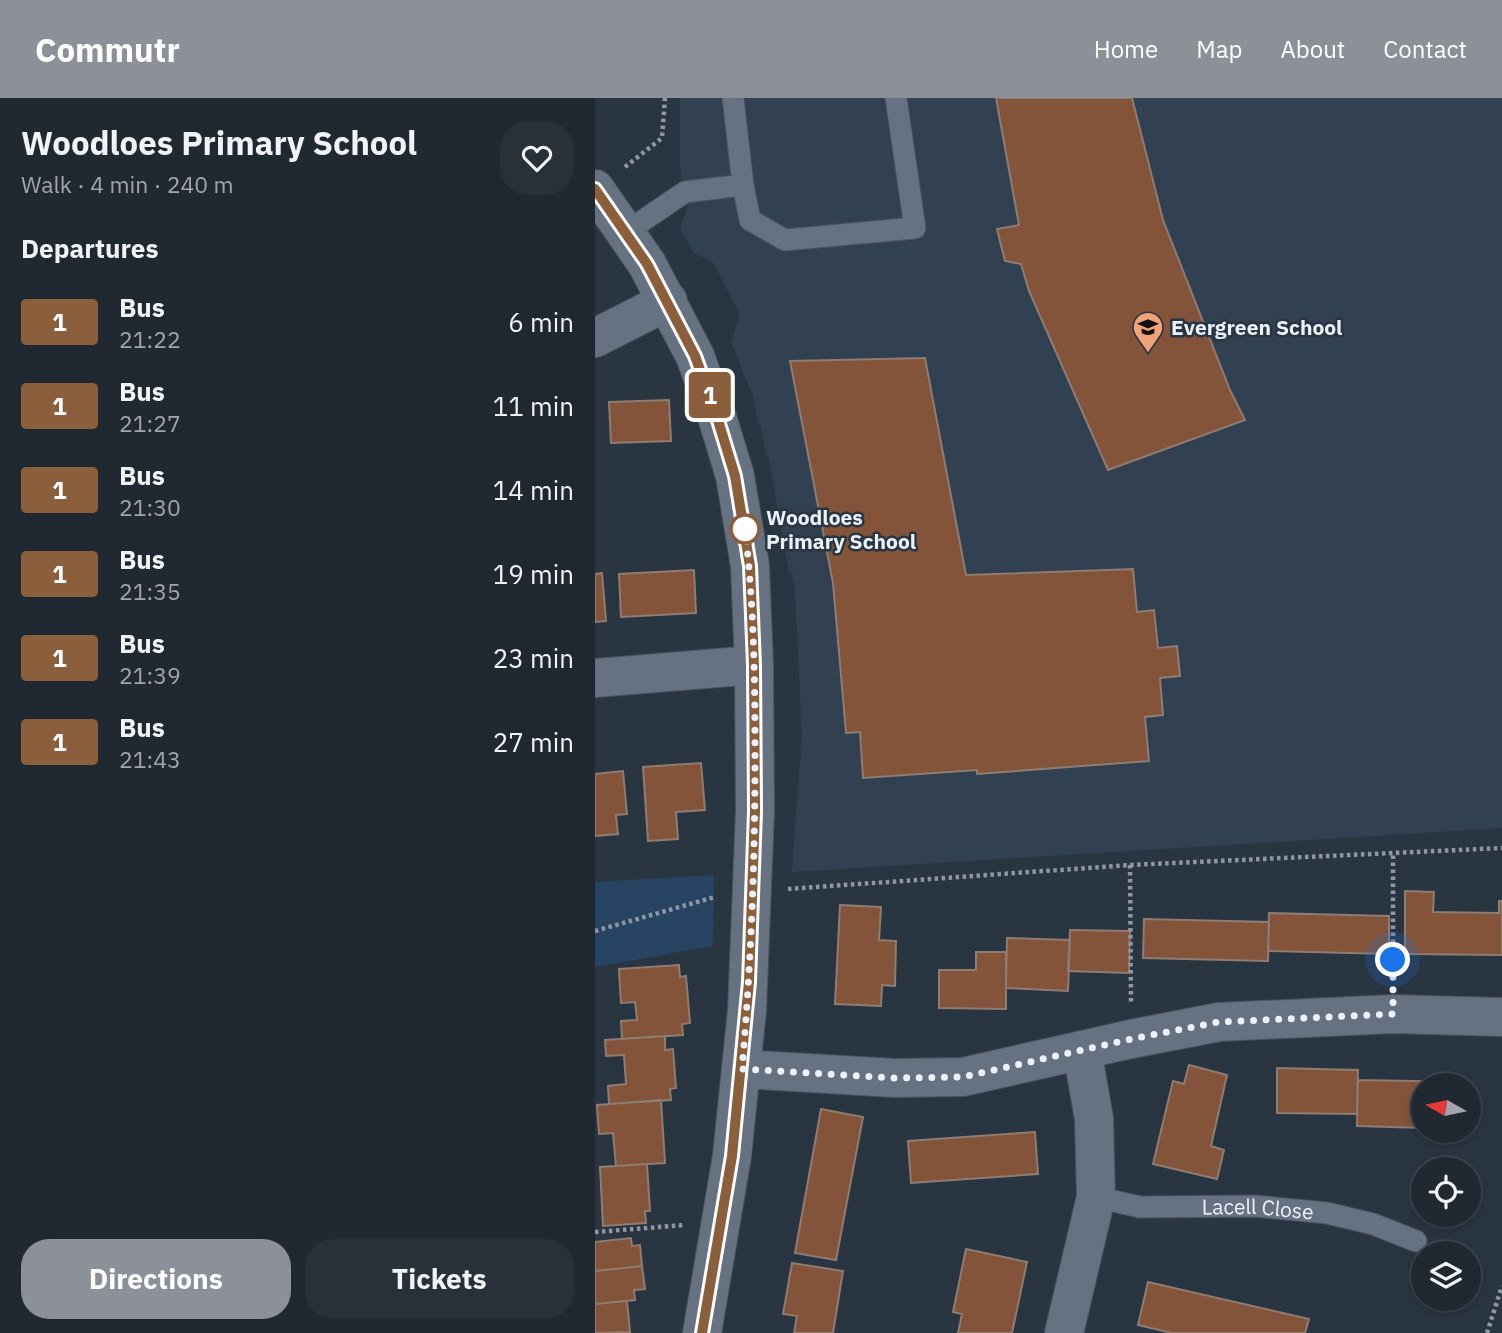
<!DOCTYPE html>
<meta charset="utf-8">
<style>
:root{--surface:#202832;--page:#28303a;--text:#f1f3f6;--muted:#a2a6ac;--line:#3d444d;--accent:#8c9099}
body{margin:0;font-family:"IBM Plex Sans",sans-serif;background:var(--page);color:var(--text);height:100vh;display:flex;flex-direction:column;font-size:26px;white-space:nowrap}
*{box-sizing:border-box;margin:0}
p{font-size:23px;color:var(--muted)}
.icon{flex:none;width:38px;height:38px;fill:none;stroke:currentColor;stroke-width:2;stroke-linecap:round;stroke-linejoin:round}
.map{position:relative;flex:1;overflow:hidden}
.sheet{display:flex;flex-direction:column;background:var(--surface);width:595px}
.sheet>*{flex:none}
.badge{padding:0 14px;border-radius:5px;font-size:24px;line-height:46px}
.needle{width:46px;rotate:279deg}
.tools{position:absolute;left:816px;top:975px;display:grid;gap:14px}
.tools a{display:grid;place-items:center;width:70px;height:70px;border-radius:50%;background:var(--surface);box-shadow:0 4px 10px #0003,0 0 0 2px var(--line);font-size:35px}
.you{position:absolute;width:35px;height:35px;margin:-18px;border:5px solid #fff;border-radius:50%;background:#1a73e8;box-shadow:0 0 0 10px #1a73e833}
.map>.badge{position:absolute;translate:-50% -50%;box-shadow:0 0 0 4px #fff}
h2{padding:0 21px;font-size:26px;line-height:63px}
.round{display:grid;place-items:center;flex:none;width:74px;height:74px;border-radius:28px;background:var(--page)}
.summary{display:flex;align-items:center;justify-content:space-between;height:119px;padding:0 21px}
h1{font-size:33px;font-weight:700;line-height:52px}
.action{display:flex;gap:14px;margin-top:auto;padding:14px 21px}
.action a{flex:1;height:80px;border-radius:28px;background:var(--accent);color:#fff;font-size:28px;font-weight:700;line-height:80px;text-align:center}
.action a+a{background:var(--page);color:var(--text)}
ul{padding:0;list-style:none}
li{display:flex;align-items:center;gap:21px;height:84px;padding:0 21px}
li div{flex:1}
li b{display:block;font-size:26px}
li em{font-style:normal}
li .badge{min-width:77px;font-weight:700;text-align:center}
header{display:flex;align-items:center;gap:42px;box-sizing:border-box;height:98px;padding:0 35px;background:var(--accent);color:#fff}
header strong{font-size:33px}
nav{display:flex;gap:38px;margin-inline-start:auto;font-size:24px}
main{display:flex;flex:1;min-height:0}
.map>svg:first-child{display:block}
.built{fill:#324152}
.green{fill:#284463}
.building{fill:#83543a;stroke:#8f7c72;stroke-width:2}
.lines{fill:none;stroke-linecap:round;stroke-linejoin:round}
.lane-casing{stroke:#4a535e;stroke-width:23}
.street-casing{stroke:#4a535e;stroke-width:40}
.path{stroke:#8f98a2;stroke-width:4.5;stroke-dasharray:3.5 3.5;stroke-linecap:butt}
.lane{stroke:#667281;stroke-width:21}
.street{stroke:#667281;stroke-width:38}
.line-casing{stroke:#fff;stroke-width:16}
.line{stroke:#8b5e3c;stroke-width:10}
.walk{stroke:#eaf1f9;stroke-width:7;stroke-dasharray:0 12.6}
.stop-dot{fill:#fff;stroke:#8b5e3c;stroke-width:3.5}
.labels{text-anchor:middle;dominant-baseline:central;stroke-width:5;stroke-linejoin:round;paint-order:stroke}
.poi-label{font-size:21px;font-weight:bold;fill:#eaf1f9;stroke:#2a3542;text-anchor:start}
.stop-label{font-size:21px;font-weight:bold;fill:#eaf1f9;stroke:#2a3542;text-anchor:start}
.street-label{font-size:21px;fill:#eaf1f9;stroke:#2a3542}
</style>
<header>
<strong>Commutr</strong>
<nav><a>Home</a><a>Map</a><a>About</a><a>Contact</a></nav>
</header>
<main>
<section class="sheet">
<div class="summary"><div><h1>Woodloes Primary School</h1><p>Walk · 4 min · 240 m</p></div><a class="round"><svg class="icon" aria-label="heart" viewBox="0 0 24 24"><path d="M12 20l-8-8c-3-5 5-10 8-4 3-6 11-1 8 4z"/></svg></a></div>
<h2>Departures</h2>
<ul>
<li><span class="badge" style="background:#8b5e3c;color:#fff">1</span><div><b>Bus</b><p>21:22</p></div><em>6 min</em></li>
<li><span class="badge" style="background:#8b5e3c;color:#fff">1</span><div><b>Bus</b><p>21:27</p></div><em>11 min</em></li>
<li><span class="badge" style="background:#8b5e3c;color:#fff">1</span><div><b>Bus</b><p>21:30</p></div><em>14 min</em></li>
<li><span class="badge" style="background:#8b5e3c;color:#fff">1</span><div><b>Bus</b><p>21:35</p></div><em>19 min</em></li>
<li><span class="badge" style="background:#8b5e3c;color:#fff">1</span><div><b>Bus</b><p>21:39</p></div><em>23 min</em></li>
<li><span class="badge" style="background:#8b5e3c;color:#fff">1</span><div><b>Bus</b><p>21:43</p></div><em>27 min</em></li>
</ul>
<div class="action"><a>Directions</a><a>Tickets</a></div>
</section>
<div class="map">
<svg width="907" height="1235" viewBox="0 0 907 1235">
<rect width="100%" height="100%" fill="#2a3542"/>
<path class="built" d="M85,0h822v730l-710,44 10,-137 -7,-146 -3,-17 -3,1 -18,-103 -19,-76 -21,-52 9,-27 -27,-53 -19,-9 -14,-24 7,-21 -7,-41z"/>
<path class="green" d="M119,777l-1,71 -118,21v-85z"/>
<path class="building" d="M401,0h136l31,122 67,170 15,30 -137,50 -79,-179 -8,-27 -16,-3 -8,-32 22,-4z
M330,260l41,217 167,-6 4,43 17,-2 4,38 19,-2 3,30 -20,2 3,37 -18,2 4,44 -172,13v-4l-114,8 -3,-46 -14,1 -13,-150 -43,-222z
M74,302l2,41 -60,2 -2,-41z
M99,472l2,43 -75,4 -2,-43z
M7,475l4,48 -11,1v-48z
M106,665l4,47 -29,2 2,27 -30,2 -5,-74z
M28,673l4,43 -11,1 2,19 -23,2v-62z
M810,793l29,1 -1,20 66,1v-12h3v54l-97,-1z
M245,807l41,2 -2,33 17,1 -1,45 -13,-1 -1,21 -46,-2z
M674,815l120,3v38l-121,-3z
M549,821l125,3 -1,39 -125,-3z
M475,832l60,1 -1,42 -61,-2z
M412,840l63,2 -2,51 -62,-3z
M381,854h30v57l-67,-1v-38h37z
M84,867l1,12 6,-1 4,47 -8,1 1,11 -61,4 -1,-18 16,-1 -2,-18 -14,1 -2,-34z
M70,938v14l8,-1 3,39 -6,1 1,11 -62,4 -1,-18 18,-2 -2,-29 -18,1 -1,-16z
M594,967l38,10 -16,71 13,4 -7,29 -64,-15 20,-83 11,3z
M682,970l81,2 -1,44 -80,-1z
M763,982l110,2v3h-45v43l-66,-2z
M66,1002l4,63 -49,3 -3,-33 -14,1 -2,-29z
M226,1011l42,8 -27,143 -41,-7z
M440,1034l3,42 -127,9 -3,-42z
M52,1066l3,47h-5l1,12 -43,3 -3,-59z
M36,1140l1,8 8,-1 2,21 -47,5v-29z
M371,1151l61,13 -15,71h-54l4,-19 -9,-2z
M197,1165l51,8 -10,62h-39l3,-17 -14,-2z
M47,1168l3,23 -11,1 1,10 -40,4v-33z
M553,1184l161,37 -4,14h-133l-34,-8z
M32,1203l3,31 -35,1v-29z"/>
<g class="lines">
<g class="lane-casing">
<g id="lane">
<path d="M138,0l10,87 7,35 35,20 130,-12 -19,-130"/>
<path d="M31,134l59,-40 58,-7"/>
<path id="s1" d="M501,1099l44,10 115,-1 72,7 46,11 43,17"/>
</g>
</g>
<g class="street-casing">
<path id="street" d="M0,91l52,75 48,92 22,61 18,59 15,90 4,99 1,146 -8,199 -15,146 -30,177
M0,240l73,-37
M0,580l159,-13
M147,971l153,9 68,-1 168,-38 88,-17 174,-8 109,3
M469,1235l32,-136 -2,-78 -12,-69"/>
</g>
<path class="path" d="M30,69l37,-29 3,-40
M535,767l1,139
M193,791l342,-24 372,-17
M0,833l120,-34
M798,880v-125
M0,1134l90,-7
M892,1235l15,-47"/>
<use href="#lane" class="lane"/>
<use href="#street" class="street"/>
</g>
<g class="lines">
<g class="line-casing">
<path id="line" d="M0,91l52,75 48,92 22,61 18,59 15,90 4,99 1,146 -6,171 -17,174 -30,177"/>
</g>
<use href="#line" class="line"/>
<path class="walk" d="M150,431c9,76 10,151 10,227 0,105 -4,209 -13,313l153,9 68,-1 168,-38 88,-17 174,-8v-54"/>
</g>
<defs>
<g id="school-pin" transform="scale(1.575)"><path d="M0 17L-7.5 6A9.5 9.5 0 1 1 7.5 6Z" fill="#f0a378" stroke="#2a3542"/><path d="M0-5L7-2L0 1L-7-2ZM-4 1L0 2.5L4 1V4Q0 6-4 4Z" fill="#111"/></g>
</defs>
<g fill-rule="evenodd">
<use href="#school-pin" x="553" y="229"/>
</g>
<circle class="stop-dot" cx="150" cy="431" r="14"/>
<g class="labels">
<g class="poi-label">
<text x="576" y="229">Evergreen School</text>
</g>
<g class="stop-label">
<text x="171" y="419">Woodloes<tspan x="171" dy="24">Primary School</tspan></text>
</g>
<g class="street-label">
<text stroke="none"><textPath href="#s1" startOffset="163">Lacell Close</textPath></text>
</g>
</g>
</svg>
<div class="tools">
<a><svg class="needle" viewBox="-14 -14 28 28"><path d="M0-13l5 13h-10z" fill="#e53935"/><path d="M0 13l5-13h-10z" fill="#a2a6ac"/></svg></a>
<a><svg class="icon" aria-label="locate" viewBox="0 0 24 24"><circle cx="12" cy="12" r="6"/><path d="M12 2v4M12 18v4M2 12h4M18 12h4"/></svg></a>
<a><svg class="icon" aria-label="layers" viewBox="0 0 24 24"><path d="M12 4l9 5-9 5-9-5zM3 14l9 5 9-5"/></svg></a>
</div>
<div class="you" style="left:798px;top:862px"></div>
<b class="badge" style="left:115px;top:297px;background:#8b5e3c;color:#fff">1</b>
</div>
</main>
